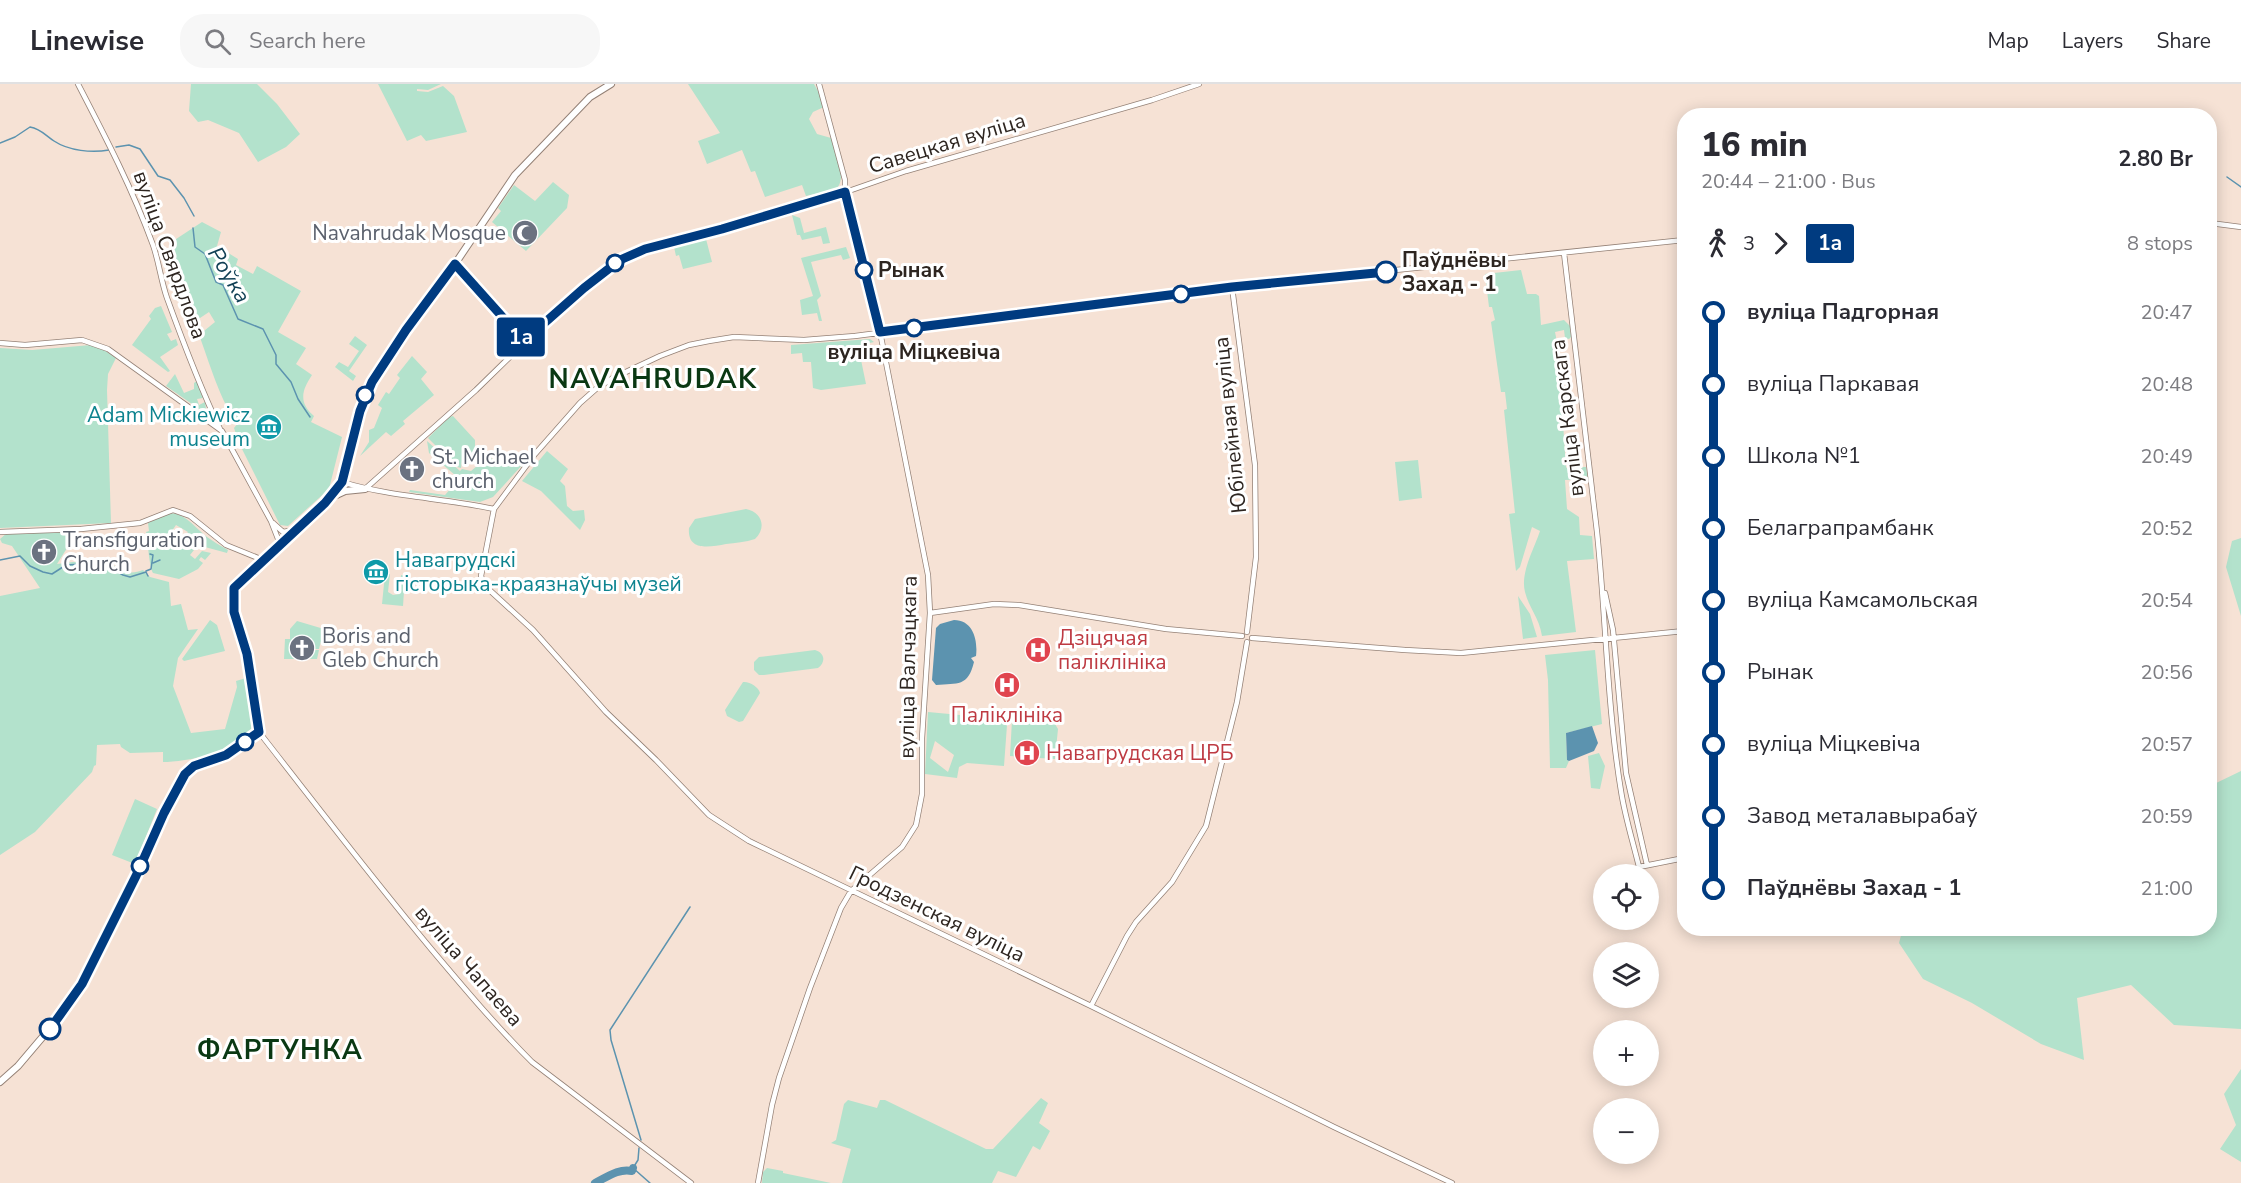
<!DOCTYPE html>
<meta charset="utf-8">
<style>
:root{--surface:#fff;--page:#f7f7f7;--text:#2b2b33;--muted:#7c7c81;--line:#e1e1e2}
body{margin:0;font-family:"Nunito Sans",sans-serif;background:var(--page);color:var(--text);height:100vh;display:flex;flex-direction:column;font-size:22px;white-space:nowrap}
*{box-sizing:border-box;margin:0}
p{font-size:20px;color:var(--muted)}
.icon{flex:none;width:33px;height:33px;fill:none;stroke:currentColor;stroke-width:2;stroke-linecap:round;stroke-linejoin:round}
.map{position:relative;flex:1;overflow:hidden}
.sheet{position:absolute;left:1677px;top:24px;width:540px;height:828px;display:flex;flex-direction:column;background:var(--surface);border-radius:24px;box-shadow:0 3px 15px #0003}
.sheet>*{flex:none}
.badge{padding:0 12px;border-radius:4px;font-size:21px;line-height:39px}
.fabs{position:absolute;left:1593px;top:780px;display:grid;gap:12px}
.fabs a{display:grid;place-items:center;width:66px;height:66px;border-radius:50%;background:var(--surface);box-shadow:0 3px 15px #0003;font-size:30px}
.map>.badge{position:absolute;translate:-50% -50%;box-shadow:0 0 0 3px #fff}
.legs{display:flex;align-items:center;gap:9px;height:66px;padding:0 24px;font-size:20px}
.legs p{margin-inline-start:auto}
.head{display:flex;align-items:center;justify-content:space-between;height:102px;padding:0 24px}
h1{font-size:33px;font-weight:800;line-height:45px}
ul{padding:0 24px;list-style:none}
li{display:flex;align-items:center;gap:21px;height:72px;font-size:22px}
li i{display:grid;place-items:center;width:9px;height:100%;margin:0 8px;background:currentColor}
li i::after{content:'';width:15px;height:15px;margin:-8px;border:4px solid;border-radius:50%;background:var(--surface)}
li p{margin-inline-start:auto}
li:first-child i{background:linear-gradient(#0000 50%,currentColor 0)}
li:last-child i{background:linear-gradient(currentColor 50%,#0000 0)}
header{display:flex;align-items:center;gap:36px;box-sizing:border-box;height:84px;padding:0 30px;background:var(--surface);border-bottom:2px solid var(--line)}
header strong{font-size:28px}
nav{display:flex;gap:33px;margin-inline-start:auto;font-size:21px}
.search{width:420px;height:54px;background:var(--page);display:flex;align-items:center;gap:15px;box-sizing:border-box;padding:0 21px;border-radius:24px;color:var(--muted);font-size:22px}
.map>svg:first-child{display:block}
.green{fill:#b3e2cc;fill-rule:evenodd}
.water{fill:#5c93af}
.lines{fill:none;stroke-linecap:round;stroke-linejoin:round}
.stream{stroke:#5c93af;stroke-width:1.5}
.river{stroke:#5c93af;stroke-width:8}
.minor-casing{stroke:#948176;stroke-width:6}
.major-casing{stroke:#948176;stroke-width:8}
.minor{stroke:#fff;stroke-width:4.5}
.major{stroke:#fff;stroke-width:6}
.line-1-casing{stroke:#fff;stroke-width:14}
.line-1{stroke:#003b80;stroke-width:9}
.stop-1-dot{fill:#fff;stroke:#003b80;stroke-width:3}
.labels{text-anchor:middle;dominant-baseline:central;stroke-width:6;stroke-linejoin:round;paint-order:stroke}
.street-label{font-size:21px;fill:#2d2520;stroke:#fff}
.worship-label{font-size:21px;fill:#5b616d;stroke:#fff;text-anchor:start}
.stop-label{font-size:21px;font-weight:bold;fill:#2d2520;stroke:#fff;text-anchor:start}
.culture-label{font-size:21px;fill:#0d838f;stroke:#fff;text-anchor:end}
.health-label{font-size:21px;fill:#be3a42;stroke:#fff;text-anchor:start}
.water-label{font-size:22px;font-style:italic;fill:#114055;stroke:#fff}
.district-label{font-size:27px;font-weight:bold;letter-spacing:1.5px;fill:#0a3813;stroke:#fff}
</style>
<header>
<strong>Linewise</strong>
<div class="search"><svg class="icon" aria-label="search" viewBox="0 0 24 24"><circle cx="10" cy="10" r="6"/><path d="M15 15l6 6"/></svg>Search here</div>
<nav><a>Map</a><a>Layers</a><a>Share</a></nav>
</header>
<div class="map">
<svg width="2241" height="1099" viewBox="0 0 2241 1099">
<rect width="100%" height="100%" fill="#f6e2d5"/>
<path class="green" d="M191,0h66l20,20 23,30 -14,13 -28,15 -19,-29 -31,-13 -10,2 -9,-11z
M378,0h63l-13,6 -11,-1v2l11,1 15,-6 11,10 13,36 -41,9 -5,-6 -14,6z
M688,0h126l5,9 5,14 -11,5 -4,7 8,15 14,4c4,14 17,41 5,51l-30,7 -4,-11 -37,12 -10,-26 -4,1 -9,-22 -35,14 -9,-23 22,-8z
M553,98l16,13 -2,13 -41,43 -34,-29 9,-11 -3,-3 16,-23 21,16z
M792,131l8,3 4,15 22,-6 4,16 -7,1 -2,-8 -19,4 -2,-5h-3z
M202,138l19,10 -4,14 21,13 -2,6 17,9 4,-8 44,25 -23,41 28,16 -10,16 16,11c-10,15 -14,27 2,41l-3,6 31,15 -13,52 -41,37 -8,-1 -41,-82 -5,-15 4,-5c-16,-16 -30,-65 -39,-88l16,-13 -6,-10 -15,10 -18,-40 4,-3 -10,-36z
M706,155l6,23 -29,7 -4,-14 -3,1 -2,-9z
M846,163l4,11 -7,2 -2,-5 -30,7 10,34 -4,4 5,21h-3l-2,-8 -15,2 -2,-15 13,-4 -12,-38z
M1521,186l6,24h9l3,2 2,29 23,-5 6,6 1,11 -2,2 -4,-1 -1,-8 -9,2 2,10 4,1 1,6 -4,1 8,117 7,8 10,-8h3l2,12 -23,1 2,29 12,8 1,18 12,1 2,23 -27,2 9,71 -34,4c-3,-19 -13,-28 -17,-44 -5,-19 9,-43 15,-61l-8,-4 -12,40 -4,4 -7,-57 6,-1 -11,-103 3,-1 -2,-17h-4l-10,-70 4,-2 -3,-13h-3l-4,-33z
M161,222l11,26 -5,2 4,7 5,-2 2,6 -18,12 10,14 -2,1 -36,-27 19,-26 -2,-3 6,-8z
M355,252l12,9 -18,26 7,5 -3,5 -18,-14 4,-5 9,5 11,-16 -10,-7z
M870,255l4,3 -9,2 2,9 -7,2 6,29 -45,6 -8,-2 -2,-26h-8l-1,-9 -11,1v-9z
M91,261l10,3 15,10 -8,16 -1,16 4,133 -111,5v-180l32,2z
M412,272l15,16 -6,7 13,16 -31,26 2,3 -14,12 -5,-4 -26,24 9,-14v-12l5,-2 8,-20 -4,-3 8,-13 3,2 11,-16 -3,-3z
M175,290l9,19 10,-4v-6l3,-2 6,17 -6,1 2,6 6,-3 1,7 -4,2 -36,-25z
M453,332l22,24v17h-8l-5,3 -1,8 -4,-1 -29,-29 21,-21z
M427,357l33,30 2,-2 9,2 6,-5 2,-21 17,18 13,-2 14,-5 2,6 -32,35 -13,5 -71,-10 1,-2 35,5 7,-8 -4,-4 7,-8 -26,-22z
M547,367l21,18 -8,12 5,5 2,20 6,5 11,-1 1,10 -5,10 -39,-39 -19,-10z
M1418,376l4,38 -23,3 -4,-39z
M746,425c16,3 21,19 9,30 -9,3 -20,4 -29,5 -16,3 -39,8 -37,-16l6,-9z
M168,429c18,0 26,14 39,24 7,5 14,9 21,13l-1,3 -22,-6 -6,-4 -3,4 -14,-7 6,-8 -12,-7 -7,10 25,15 -4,5 5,4 7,-8 9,2 -6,7 -4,-3 -2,3 4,3 -5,6 -19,10 -26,-6c-4,-7 -5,-31 -7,-41l3,-1 -1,-8z
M72,448l2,5 -17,27 16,-2 38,1c10,9 20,12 32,7l7,7 19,5 2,24 10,-2 7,26 10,-1 -20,29 -5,28 18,47 34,-4 12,-42 -1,-6 10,-3c2,15 9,36 5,51 -7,23 -66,33 -88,33v-10l-33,1 -9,-6 -1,-3 -23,1 -1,20 -2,1 -2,6 -57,60 -35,23v-259l40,-8 -28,-42 -10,-3 -2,-4 7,-6z
M2241,454v78l-15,-49 6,-26z
M385,490h5l-2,18 5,3 7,-1 1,-19 4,1 -2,30 -21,-2z
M1518,512l12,18 7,23 -14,2z
M210,536l7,5 8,26 -41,10 -2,-2z
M297,537l27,8 -5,20h-6l-3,-7h-2v3l-16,2 -2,5 7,3h13l3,-5h6l-2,9h-33l1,-20h5v-10z
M815,566c10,3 11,12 3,18l-54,7h-5l-5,-5v-8l5,-5z
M1595,566l7,74 -36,9 1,27 2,1 -3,7h-16l-2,-88 -3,-25z
M743,598c6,-1 16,5 17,11l-17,28 -4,1 -12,-6 -2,-6z
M928,628l75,7 4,6 -3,41 -37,-3 -8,4 -2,11 -32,-4zM935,657l19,14 -6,17 -18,-14z
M1012,636l43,4 3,5 -3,30 -45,-3z
M1599,669l6,13 -5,23 -9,-1 -3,-32z
M2241,687v258l-67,-4 -43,-40 -54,13 7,62 -43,-16 -69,-41 -49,-24 -24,-36 4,-15h307v-142z
M135,715l22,10 -22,55 -23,-9z
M2241,985v93l-21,-13 16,-24 -12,-31z
M1041,1014l7,5 -9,20 11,8 -10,19 -7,-4 -17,31 -18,-6 -6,12h-150l9,-34 -20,-6 5,-3 8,-36 4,-4 29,8 3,-8h5l101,49h7z
M767,1084l16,3v2l48,10h-69l1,-11z"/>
<path class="water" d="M954,536c19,0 24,20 22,36l-5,2 3,4c-6,25 -16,21 -38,23l-4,-5 4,-52 4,-4z
M1592,642l6,17 -4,8 -25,10 -2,-1 -1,-27z"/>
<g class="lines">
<path class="stream" d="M0,59l15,-6 15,-10c11,2 15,8 24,14 15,10 38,12 55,9
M116,63l13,-2 11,4 18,27 12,4 14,18 10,18
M2227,93l14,10
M193,144l2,19 10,7 11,28 7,3 15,34 25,10 13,26v9l15,18 7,17 12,18
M0,476l20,-4 10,10 13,6 9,2 14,-9 18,-1 21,1 18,10 7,2 16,-5 2,4
M153,479l7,-3
M146,487l5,-2 2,-14 -3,-1
M641,1056l-30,-100 -1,-10 80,-123
M639,1064l-1,12 -5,8 17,15"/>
<path class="river" d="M595,1099c12,-6 24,-15 37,-12l1,-3"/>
<g class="minor-casing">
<path id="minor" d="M78,0c27,52 55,106 75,161 6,17 8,36 14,53 16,44 33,89 53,131
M2210,139l31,4
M1564,169l33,279c9,86 10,174 24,259 4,26 12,51 18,76l45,-9
M1232,203l23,178 1,92 -9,75
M0,259l25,2 57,-5 26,9 114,82 49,90 9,23
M342,398c49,15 102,16 152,27
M365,405l111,-99 87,-85 42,-36 15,-9 24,-11 78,-20 98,-28 86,-30 246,-71 47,-16
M273,439l10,9 11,-2
M0,448l81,-3 59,-6 33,-13 17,6 36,29 37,15
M1605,509l8,37 13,143 21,92
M930,529l64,-9 25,1 147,24 76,7
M1252,554l153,12 56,3 223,-22
M259,648c57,73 113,146 173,218 32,38 64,76 100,112l159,121
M1091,922l36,-70 9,-14 36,-40 34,-56 31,-124 10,-60
M758,1099l14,-78 7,-27 31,-90 31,-80 10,-17 51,-44 14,-22 6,-31v-56l8,-125 -2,-38 -48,-243 -35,-140v-12l-26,-96
M1452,1099l-118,-56 -243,-121 -342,-165 -40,-26 -53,-55 -50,-48 -73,-82 -49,-45 -3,-9 13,-67 41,-55 45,-51 17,-15 16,-10 47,-22 29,-11 20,-4 25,-4 70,3 51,-4 377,-49 452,-47"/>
</g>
<g class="major-casing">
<path id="major" d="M332,413l13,-6 20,-2
M0,998l18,-16 39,-46 25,-36 54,-108 28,-63 21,-39 9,-8 32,-11 33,-23 -12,-78 -13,-42v-24l91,-85 17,-21 23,-87 41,-65 49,-66 60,-89 75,-78 21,-13"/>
</g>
<use href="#minor" class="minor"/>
<use href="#major" class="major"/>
</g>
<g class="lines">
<g class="line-1-casing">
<path id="line-1" d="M50,945l32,-45 54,-108 28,-63 21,-39 9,-8 32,-11 33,-23 -12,-78 -13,-42v-24l91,-85 17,-21 18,-71 12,-29 34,-52 49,-66 69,77 60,-53 36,-28 25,-11 77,-20 123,-37 35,140 352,-45 154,-15"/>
</g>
<use href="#line-1" class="line-1"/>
</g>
<defs>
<g id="mosque-disc" transform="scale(1.35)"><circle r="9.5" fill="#6b7280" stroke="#fff"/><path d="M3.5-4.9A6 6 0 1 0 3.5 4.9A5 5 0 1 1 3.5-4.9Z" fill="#fff"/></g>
<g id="museum-disc" transform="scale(1.35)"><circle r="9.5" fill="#0f9aa8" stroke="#fff"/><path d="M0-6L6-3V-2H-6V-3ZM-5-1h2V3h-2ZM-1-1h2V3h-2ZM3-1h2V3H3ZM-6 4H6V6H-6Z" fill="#fff"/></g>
<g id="church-disc" transform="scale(1.35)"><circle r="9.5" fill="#6b7280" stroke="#fff"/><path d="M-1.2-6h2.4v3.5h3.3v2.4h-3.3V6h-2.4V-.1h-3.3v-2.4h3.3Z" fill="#fff"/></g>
<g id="hospital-disc" transform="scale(1.35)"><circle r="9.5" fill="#e0444e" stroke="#fff"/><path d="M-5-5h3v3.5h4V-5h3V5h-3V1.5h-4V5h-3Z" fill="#fff"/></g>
</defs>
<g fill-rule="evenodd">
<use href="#mosque-disc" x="525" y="149"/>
<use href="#museum-disc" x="269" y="343"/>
<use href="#church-disc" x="412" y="385"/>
<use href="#church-disc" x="44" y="468"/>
<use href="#museum-disc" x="376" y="488"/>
<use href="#church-disc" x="302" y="564"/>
<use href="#hospital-disc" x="1038" y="566"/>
<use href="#hospital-disc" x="1007" y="601"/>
<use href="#hospital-disc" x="1027" y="669"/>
</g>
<g class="stop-1-dot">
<circle cx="615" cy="179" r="8"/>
<circle cx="864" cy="186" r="8"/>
<circle cx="1386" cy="188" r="10"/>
<circle cx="1181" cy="210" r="8"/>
<circle cx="914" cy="244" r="8"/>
<circle cx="365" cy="311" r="8"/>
<circle cx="245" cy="658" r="8"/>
<circle cx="140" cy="782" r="8"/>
<circle cx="50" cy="945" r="10"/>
</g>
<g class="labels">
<g class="street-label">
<text transform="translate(947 59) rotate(-17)">Савецкая вуліца</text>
<text transform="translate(170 171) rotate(70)">вуліца Свярдлова</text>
<text transform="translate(1567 334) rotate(-97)">вуліца Карскага</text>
<text transform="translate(1230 341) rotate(-96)">Юбілейная вуліца</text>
<text transform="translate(908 583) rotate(-89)">вуліца Валчэцкага</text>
<text transform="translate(937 830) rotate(26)">Гродзенская вуліца</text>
<text transform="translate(469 882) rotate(49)">вуліца Чапаева</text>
</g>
<g class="worship-label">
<text x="506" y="149" text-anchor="end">Navahrudak Mosque</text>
<text x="432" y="373">St. Michael<tspan x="432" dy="24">church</tspan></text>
<text x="63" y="456">Transfiguration<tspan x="63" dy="24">Church</tspan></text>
<text x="322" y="552">Boris and<tspan x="322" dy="24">Gleb Church</tspan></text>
</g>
<g class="stop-label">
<text x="1402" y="176">Паўднёвы<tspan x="1402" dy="24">Захад - 1</tspan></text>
<text x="878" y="186">Рынак</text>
<text x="914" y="268" text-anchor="middle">вуліца Міцкевіча</text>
</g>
<g class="culture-label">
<text x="250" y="331">Adam Mickiewicz<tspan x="250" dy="24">museum</tspan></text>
<text x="395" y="476" text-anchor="start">Навагрудскі<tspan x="395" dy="24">гісторыка-краязнаўчы музей</tspan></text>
</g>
<g class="health-label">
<text x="1058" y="554">Дзіцячая<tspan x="1058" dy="24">паліклініка</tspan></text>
<text x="1007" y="631" text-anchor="middle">Паліклініка</text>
<text x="1046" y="669">Навагрудская ЦРБ</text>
</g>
<g class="water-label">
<text transform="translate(229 191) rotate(59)">Роўка</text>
</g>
<g class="district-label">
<text x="653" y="295">NAVAHRUDAK</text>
<text x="280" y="966">ФАРТУНКА</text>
</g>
</g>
</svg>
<div class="fabs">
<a><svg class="icon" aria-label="locate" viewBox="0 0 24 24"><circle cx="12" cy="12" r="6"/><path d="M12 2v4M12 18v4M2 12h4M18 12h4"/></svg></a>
<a><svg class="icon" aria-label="layers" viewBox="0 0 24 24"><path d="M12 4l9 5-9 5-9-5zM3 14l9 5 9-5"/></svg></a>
<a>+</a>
<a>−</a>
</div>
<b class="badge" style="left:521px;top:253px;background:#003b80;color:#fff">1а</b>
<section class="sheet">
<div class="head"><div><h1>16 min</h1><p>20:44 – 21:00 · Bus</p></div><b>2.80 Br</b></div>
<div class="legs"><svg class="icon" aria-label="walk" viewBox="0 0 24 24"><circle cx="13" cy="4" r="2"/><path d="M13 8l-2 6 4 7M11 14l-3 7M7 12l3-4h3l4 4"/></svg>3<svg class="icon" aria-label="forward" viewBox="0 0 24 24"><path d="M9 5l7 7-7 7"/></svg><b class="badge" style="background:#003b80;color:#fff">1а</b><p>8 stops</p></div>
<ul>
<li><i style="color:#003b80"></i><b>вуліца Падгорная</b><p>20:47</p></li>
<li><i style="color:#003b80"></i><span>вуліца Паркавая</span><p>20:48</p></li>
<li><i style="color:#003b80"></i><span>Школа №1</span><p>20:49</p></li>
<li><i style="color:#003b80"></i><span>Белаграпрамбанк</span><p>20:52</p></li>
<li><i style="color:#003b80"></i><span>вуліца Камсамольская</span><p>20:54</p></li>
<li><i style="color:#003b80"></i><span>Рынак</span><p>20:56</p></li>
<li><i style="color:#003b80"></i><span>вуліца Міцкевіча</span><p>20:57</p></li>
<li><i style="color:#003b80"></i><span>Завод металавырабаў</span><p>20:59</p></li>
<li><i style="color:#003b80"></i><b>Паўднёвы Захад - 1</b><p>21:00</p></li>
</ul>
</section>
</div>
